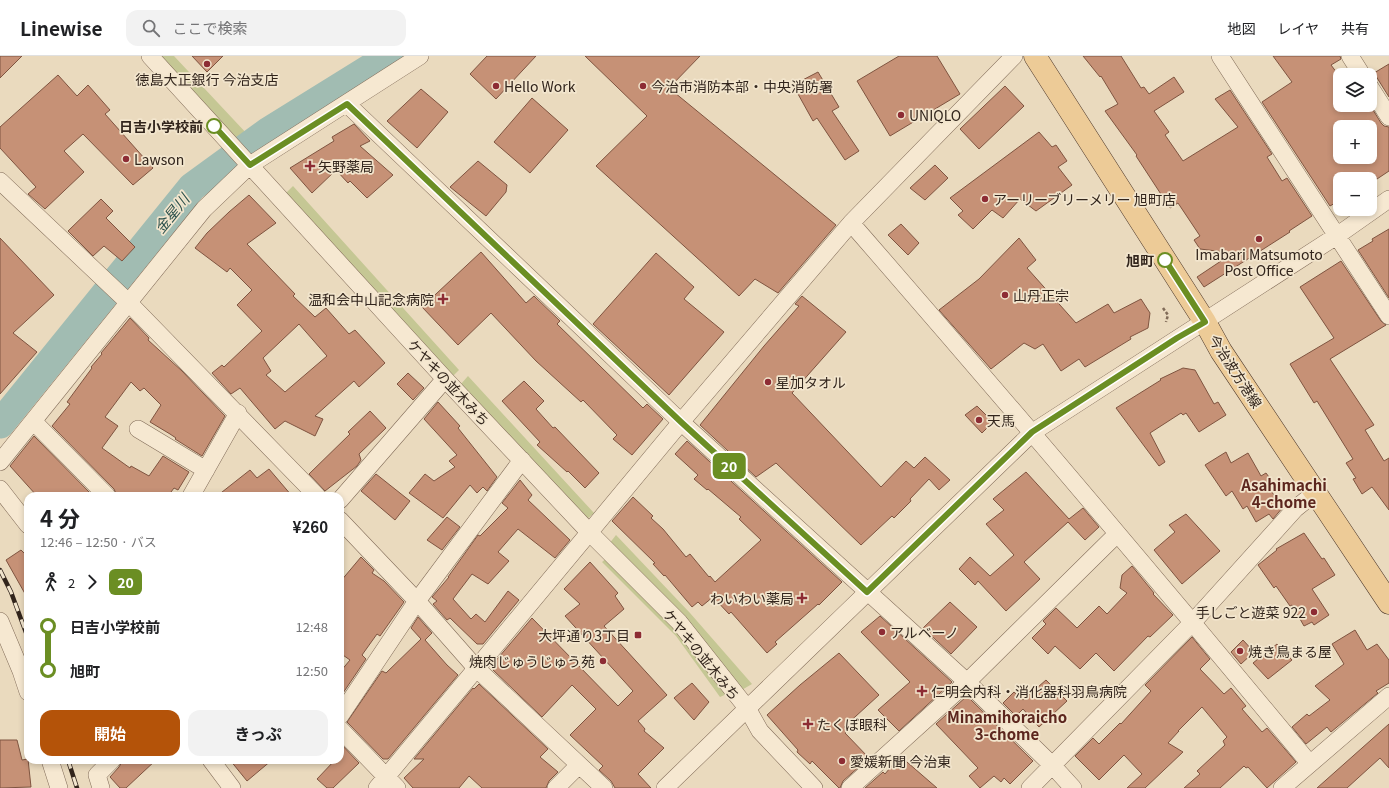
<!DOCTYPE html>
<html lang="ja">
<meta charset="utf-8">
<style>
:root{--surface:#fff;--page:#f2f2f2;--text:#202124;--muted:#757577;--line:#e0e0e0;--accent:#b45309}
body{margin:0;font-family:Georgia,"Noto Sans JP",serif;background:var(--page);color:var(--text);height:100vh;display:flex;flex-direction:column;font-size:15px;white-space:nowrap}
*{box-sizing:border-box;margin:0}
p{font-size:13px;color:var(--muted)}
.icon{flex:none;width:22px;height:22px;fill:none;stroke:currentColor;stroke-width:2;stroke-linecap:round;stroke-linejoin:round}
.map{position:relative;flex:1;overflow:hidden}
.side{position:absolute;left:24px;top:436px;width:320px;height:272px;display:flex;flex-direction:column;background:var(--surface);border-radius:12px;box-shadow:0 2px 6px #0003}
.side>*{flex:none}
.badge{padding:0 8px;border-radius:6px;font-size:14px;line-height:26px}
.buttons{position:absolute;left:1333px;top:12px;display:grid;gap:8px}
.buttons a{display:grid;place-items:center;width:44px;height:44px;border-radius:8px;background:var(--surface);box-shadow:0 2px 6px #0003;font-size:20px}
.map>.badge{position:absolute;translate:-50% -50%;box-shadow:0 0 0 2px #fff}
.legs{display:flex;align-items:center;gap:6px;height:44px;padding:0 16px;font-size:13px}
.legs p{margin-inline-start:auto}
.head{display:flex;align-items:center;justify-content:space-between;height:68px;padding:0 16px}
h1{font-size:22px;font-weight:700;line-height:30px}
.action{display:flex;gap:8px;margin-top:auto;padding:8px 16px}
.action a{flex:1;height:46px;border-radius:12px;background:var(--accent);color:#fff;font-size:16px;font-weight:700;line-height:46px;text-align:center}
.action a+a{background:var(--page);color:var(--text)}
ul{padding:0 16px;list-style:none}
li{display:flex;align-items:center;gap:14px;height:44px;font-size:15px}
li i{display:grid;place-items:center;width:6px;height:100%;margin:0 5px;background:currentColor}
li i::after{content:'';width:10px;height:10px;margin:-5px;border:3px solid;border-radius:50%;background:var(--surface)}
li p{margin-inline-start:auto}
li:first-child i{background:linear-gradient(#0000 50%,currentColor 0)}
li:last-child i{background:linear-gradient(currentColor 50%,#0000 0)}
header{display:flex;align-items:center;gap:24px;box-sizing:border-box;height:56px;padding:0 20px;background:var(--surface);border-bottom:1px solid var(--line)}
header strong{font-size:19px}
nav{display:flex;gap:22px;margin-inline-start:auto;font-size:14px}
.search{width:280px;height:36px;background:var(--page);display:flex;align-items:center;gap:10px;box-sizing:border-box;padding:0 14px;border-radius:12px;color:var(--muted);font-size:15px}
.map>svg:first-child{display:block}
.green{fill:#c5c794}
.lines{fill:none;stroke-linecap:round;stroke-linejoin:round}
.river{stroke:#a1bcb2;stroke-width:29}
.building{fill:#c69176;stroke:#7f5440;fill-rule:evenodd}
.minor-casing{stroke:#816b58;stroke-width:18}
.major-casing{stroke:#4f3a2d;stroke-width:23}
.path{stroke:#816b58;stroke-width:2.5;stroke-dasharray:3 2;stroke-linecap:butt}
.minor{stroke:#f6e8d1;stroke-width:17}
.major{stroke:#edcb97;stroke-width:22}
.rail-casing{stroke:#32251c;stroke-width:4.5}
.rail{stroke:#f2e5cd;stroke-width:3;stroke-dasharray:9;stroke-linecap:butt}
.line-1-casing{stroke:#fff;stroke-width:9}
.line-1{stroke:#6b8e23;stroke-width:6}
.poi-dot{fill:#8d2c34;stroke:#f2e5cd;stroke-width:1.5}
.stop-1-dot{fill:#fff;stroke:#6b8e23;stroke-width:2}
.labels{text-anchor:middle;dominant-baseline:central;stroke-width:3.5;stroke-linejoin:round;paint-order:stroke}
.poi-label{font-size:14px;fill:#32251c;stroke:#f2e5cd;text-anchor:start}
.stop-label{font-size:14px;font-weight:bold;fill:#32251c;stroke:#f2e5cd;text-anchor:end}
.street-label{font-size:14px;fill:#32251c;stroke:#f2e5cd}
.water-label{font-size:15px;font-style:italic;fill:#2c514c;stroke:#f2e5cd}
.neighbourhood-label{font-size:15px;font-weight:bold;fill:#5c261e;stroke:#f2e5cd}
</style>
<header>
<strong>Linewise</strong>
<div class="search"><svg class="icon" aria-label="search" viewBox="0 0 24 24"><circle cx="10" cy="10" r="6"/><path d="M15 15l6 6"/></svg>ここで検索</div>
<nav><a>地図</a><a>レイヤ</a><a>共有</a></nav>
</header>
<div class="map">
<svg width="1389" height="732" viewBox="0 0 1389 732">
<rect width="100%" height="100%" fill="#eadabe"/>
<path class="green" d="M159,0h15l74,79 -9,8z
M293,130l166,184 -8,8 -166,-184z
M468,320l126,137 -8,7 -125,-136z
M616,479l74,78 62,71 -12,7 -131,-147z
M608,501l75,76 46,60 -9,4 -44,-61 -74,-74z"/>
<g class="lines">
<path class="river" d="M0,368l192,-237 77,-56 121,-75"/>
</g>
<path class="building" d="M0,0h22l-22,22z
M192,0h31l-16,16z
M487,0h49l-40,43 -26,-25z
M585,0h115l-31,32 167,137 -58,68 -23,-14 -16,17 -143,-130 51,-50z
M899,0h38l23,38 -70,42 -33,-55z
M1083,0h38l20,32 3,-1 5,7 25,-17 10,15 -30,19 15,21 -4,3 18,26 55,-34 -23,-28 15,-9 42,64 -5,3 15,24 5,-3 25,38 -23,15 1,1 -86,55 -7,-10 36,-24 -33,-4 -6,-9 6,-4 -22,-33 -8,5 -34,-52 1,-1 -32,-44 13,-7 -17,-28 -1,1z
M1273,0h67l1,3 -10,6 9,12v28h30l11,18 3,3 5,1v44l-12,8h-37v21l-10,6 -68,-104 30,-20zM1340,71h30v30h-30z
M1389,8v33l-15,-24z
M818,16l21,35 -7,4 27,40 -14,9 -28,-42 -4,3 -20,-36z
M58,19l19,21 11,-11 22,25 -5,4 48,54 -20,17 -50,-51 -19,17 20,21 -39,37 -17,-15 8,-7 -36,-39v-21z
M1005,30l19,20 -45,43 -19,-20z
M421,33l27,23 -31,36 -30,-27z
M532,42l36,32 -38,43 -36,-31z
M354,68l16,17 -10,5 33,29 -26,23 -17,-17 -2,2 -12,-13 -24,23 -22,-25 44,-27 -2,-4z
M1039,76l13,15 4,-2 11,16 -9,6 14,18 -36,26 -16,-12 -17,19 -11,-8 -19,19 -15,-14 5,-4 -13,-13z
M478,105l29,24 -1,7 -20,24 -36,-29z
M935,109l13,13 -23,22 -15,-12z
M249,139l27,28 -29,21 48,50 -2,2 22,21 11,-9 23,26 6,-4 30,33 -26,24 -5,-6 -39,35 8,3 -8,17 -30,-15 -10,8 -35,-41 -9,6 -19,-21 10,-8 2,2 38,-36 -25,-26 15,-15 -22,-22 -3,4 -32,-24 12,-15 22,-21zM299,268l28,32 -42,36 -19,-17 5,-4 -8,-13z
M101,143l12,12 -7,7 29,29 -13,14 -18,-15 -11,10 -25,-25z
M901,168l18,19 -11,12 -20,-20z
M1389,173v69l-31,-48 15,-9 -1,-2z
M0,182l54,57 -41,38 24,19 -37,42z
M1019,182l17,22 -9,8 49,55 32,-19 6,9 27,-14 9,14 -2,15 -18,9 1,2 -46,28 -6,-8 -18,12 -18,-27 -8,5 -11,-6 -33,26 -52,-59 40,-31z
M481,196l45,51 8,-7 26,25 -3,3 86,84 4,-4 16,15 -31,36 -19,-16 4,-4 -34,-35 -2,2 -45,-41 -45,-48 -33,32 -36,-38z
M656,197l38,34 -10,12 40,33 -55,63 -76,-71z
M1341,205l40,60 5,4 -56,34 44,66 -9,5 19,31 5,-3v52l-17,-23 -10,7 -9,-15 3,-1 -10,-15 7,-4 -36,-58 -3,2 -24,-39 44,-26 -34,-51z
M802,240l44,36 -54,61 89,94 25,-26 8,7 11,-11 25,23 -11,10 -10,-11 -19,20 1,2 -17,17 -2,-2 -31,29 -85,-82 -20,14 -56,-52 64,-79 35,-40 -4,-2z
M130,262l19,20 -1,2 34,31 43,45 -23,40 -27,-17 1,-1 -6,-4 -20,-12 11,-17 -17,-17 -4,3 -9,-9 -26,35 13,9 -16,22 28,20 1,-2 18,10 14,-20 26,16 -11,18 -4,-2 -6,8h-51l-3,-7 -62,-63 18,-22 -3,-2 25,-34 -1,-1 11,-13 -1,-1z
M1183,312l12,2 19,34 4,-2 8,13 -27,17 -13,-19 -3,2 -2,-2 -31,20 15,29 -6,4 -43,-58 45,-28 -1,-1z
M408,317l16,15 -11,12 -16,-16z
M524,325l20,20 -8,8 17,19 2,-1 44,46 -14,15 -17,-17 -1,1 -30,-27 3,-3 -38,-41z
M438,346l22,24 -2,2 39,49 -10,14 -4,-4 -6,6 -7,-8 -27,33 -34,-25 16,-19 9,7 21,-14 -6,-6 8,-6 -33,-36z
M977,350l16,16 -11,11 -17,-18z
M370,355l16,17 -27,26 2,6 -4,6 -32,25 -16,-17 41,-40 -2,-2z
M34,380l59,60h-56l-27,-30z
M687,385l155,141 -23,23 -1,-1 -43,38 2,2 -10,9 -36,-41 -2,2 -16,-17 -11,9 -4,-4 -6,5 -27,-32 -1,1 -11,-12 2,-1 -43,-42 21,-24 20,19 -2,2 12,11 23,28 4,-3 19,23 1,-1 5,6 46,-42 -22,-21 2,-2 -33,-28 -1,1 -13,-11 4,-4 -23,-21z
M1226,396l5,11 17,-10 13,23 5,-3 11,15 -6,3 12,16 -10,12 -4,-5 -13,8 -9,-16 -4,3 -11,-18 -6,5 -21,-31z
M269,413l23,27h-75l33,-26 7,8z
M1026,416l43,47 14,-11 16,19 -14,13 -17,-18 -44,40 16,17 -34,32 -28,-30 -3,4 -16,-16 11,-12 20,19 24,-21 -28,-31 18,-14 -11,-11z
M376,418l34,27 -15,19 -34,-29z
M520,424l12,15 -4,5 42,40 -15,18 -37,-29 -20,23 11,9 -21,23 -16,-10 -19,25 18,20 5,-5 9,8 23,-31 11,9 -36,44h-6l-27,-26 -3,2 -14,-16 4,-3 -5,-4 17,-20h-1l30,-42 2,1 28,-28 -6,-5z
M1186,458l34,37 -38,33 -28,-34 21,-18 -6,-7z
M447,461l13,10 -18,23 -15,-10z
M1304,477l18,26 2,-1 11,17 -23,14 17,26 -15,10 -2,-3 -8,4 -12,-21 -2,1 -14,-20 -2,2 -16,-23 19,-15 -1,-1z
M21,494l7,7v42l-22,-39z
M361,501l13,13 -2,3 12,8 20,21 -24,34 -3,-2 -15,21 4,4 -23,34 -3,-2v-19l10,-12 -10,-7v-71z
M590,506l28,31 -3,3 9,13 -20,17 63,69 -29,26 7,8 -1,2 20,17 -26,26 13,14h-36l-4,-7 -12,-11 4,-4 -33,-31 26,-26 -24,-24 -30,32 -49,-47 1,-2 -1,-4 39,-46 86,88 15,-15 -68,-75 15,-12 -16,-15z
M1132,510l22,27 -1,1 20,21 -23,22 -2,-1 -34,35 -18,-18 -16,16 -25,-23 -7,8 -16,-16 14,-14 -3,-3 13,-13 21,20 22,-22 8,8 20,-21 -7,-5 2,-13z
M950,546l27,25 -26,27 -28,-26z
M880,560l72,66 -53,49 -21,-21 32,-28 -49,-50z
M418,561l14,16 -7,7 22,25 11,10 -70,84h-5l-36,-37 35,-51 4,2 35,-34 -10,-11z
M1355,574l12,20 10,-6 12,16v23l-13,8 2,2 -47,39 -4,-5 -21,17 -14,-17 15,-13 2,2 21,-16 -15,-14 29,-22 -12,-20z
M1192,581l18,22 -10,10 24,25 7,-6 15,18 -4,3 20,23 5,-4 29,34 -29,26 -19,-21 -2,1 -2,-2 -24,22h-36l16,-14 -3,-3 28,-26 -2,-4 4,-4 -25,-30 -24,24h1l-11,12 15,9 -38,36h-18l15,-14 -18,-19 -25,25 -24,-24 18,-18 6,6 21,-21 1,1 30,-33 -6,-6z
M1243,584l11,12 -13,12 -10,-12z
M1277,588l15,16 -24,19 -15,-16z
M839,597l40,42 -35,32 4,3 -3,3 24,25 -26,23 -3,7h-1l-27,-27 -2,3 -13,-12 1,-2 -31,-35 33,-30z
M1046,624l21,21 -28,26 -16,-18 -7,7 -13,-13 11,-11 9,8z
M692,627l17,19 -15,18 -20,-22z
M479,628l69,65 -8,8 18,15 -9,9 -3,7h-64l-13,-12 -10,12h-46l-9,-10 20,-19h-10l59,-71 1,1z
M967,640l66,65 -23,23 -6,-6 -3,4 -7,-6 -14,12 -11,-12 9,-8 -42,-44z
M1389,668v44l-9,-10 -33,30h-30z
M0,684h17l5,20 6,-1 3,28 -31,1z
M340,687l19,20 -26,25h-6l-10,-9 18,-19h5z
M900,700l37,32h-72l18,-16 2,2z
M123,704h33l-30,28h-6l-10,-11 9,-10z
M230,704h42l-25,21z"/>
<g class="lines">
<g class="minor-casing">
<path id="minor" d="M150,0l295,323 145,154 89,89 68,86 13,23 54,57
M1220,0l169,260
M1350,0l12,19
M1370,31l19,30
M347,48l334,318 286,260 85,83 21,23
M0,125l128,121 189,194
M851,167c155,178 308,358 459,541
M33,365l74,75
M138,373l68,41
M0,406l204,-253 46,-44 170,-109
M0,433l28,36
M191,440l47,-83
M340,444l105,-121
M340,464l77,81 59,67 128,120
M0,565l21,50 7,21
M340,660l77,-115 105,-141
M340,673l57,59
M50,704l9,28
M211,704l21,28
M101,732l-4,-13 15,-15
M377,732l304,-366 170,-199 163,-167
M556,732l23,-23
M665,732l368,-356 305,-197 51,-36
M850,732l117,-106 150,-148
M1030,732l163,-166 102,-113 21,-17
M1282,732l107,-92"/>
</g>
<g class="major-casing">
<path id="major" d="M1035,0l170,266 16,29 168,252"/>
</g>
<path class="path" d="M1163,252l5,7 -2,7"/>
<use href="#minor" class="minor"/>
<use href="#major" class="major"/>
<g class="rail-casing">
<path id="rail" d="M0,514l11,22 17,46
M68,704l9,28"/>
</g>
<use href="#rail" class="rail"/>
</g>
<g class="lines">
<g class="line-1-casing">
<path id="line-1" d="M214,70l36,39 97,-61 334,318 186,170 165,-160 145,-94 28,-16 -40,-62"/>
</g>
<use href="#line-1" class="line-1"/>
</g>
<g class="poi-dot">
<circle cx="207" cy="8" r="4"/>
<circle cx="496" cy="30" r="4"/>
<circle cx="643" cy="30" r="4"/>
<circle cx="901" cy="59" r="4"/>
<circle cx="126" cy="103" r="4"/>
<path d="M308 104h4v4h4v4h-4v4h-4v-4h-4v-4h4z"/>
<circle cx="985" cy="143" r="4"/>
<circle cx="1259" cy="183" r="4"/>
<circle cx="1005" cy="239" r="4"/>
<path d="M441 237h4v4h4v4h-4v4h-4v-4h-4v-4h4z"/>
<circle cx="768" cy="326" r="4"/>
<circle cx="979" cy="364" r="4"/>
<path d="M800 536h4v4h4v4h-4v4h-4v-4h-4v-4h4z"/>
<circle cx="1314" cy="556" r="4"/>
<circle cx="882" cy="576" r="4"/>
<rect x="634" y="575" width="8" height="8" rx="2"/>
<circle cx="1240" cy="595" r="4"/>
<circle cx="603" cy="605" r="4"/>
<path d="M920 629h4v4h4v4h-4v4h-4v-4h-4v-4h4z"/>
<path d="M806 662h4v4h4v4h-4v4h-4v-4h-4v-4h4z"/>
<circle cx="842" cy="705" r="4"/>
</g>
<g class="stop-1-dot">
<circle cx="214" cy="70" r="7"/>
<circle cx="1165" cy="204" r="7"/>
</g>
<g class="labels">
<g class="poi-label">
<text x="207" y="23" text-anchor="middle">徳島大正銀行 今治支店</text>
<text x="504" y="30">Hello Work</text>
<text x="651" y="30">今治市消防本部・中央消防署</text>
<text x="909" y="59">UNIQLO</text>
<text x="134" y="103">Lawson</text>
<text x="318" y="110">矢野薬局</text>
<text x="993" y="143">アーリーブリーメリー 旭町店</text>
<text x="1259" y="198" text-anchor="middle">Imabari Matsumoto<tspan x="1259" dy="16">Post Office</tspan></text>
<text x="1013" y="239">山丹正宗</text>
<text x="434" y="243" text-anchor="end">温和会中山記念病院</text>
<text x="776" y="326">星加タオル</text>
<text x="987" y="364">天馬</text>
<text x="794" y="542" text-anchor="end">わいわい薬局</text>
<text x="1306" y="556" text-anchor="end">手しごと遊菜 922</text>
<text x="890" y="576">アルベーノ</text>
<text x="630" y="579" text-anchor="end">大坪通り3丁目</text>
<text x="1248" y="595">焼き鳥まる屋</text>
<text x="595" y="605" text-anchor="end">焼肉じゅうじゅう苑</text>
<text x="931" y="635">仁明会内科・消化器科羽鳥病院</text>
<text x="817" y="668">たくぼ眼科</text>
<text x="850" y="705">愛媛新聞 今治東</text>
</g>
<g class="stop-label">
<text x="203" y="70">日吉小学校前</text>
<text x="1154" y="204">旭町</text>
</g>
<g class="street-label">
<text transform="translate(1236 315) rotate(57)">今治波方港線</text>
<text transform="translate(449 326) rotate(47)">ケヤキの並木みち</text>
<text transform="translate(702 598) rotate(51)">ケヤキの並木みち</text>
</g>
<g class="water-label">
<text transform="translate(171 157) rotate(-51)">金星川</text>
</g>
<g class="neighbourhood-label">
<text x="1284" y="428">Asahimachi<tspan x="1284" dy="17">4-chome</tspan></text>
<text x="1007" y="660">Minamihoraicho<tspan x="1007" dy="17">3-chome</tspan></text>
</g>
</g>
</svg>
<div class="buttons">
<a><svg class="icon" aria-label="layers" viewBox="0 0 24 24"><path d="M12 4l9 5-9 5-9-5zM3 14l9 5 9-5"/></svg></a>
<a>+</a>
<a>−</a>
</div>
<b class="badge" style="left:729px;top:410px;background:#6b8e23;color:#fff">20</b>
<section class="side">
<div class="head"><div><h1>4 分</h1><p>12:46 – 12:50 · バス</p></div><b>¥260</b></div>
<div class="legs"><svg class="icon" aria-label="walk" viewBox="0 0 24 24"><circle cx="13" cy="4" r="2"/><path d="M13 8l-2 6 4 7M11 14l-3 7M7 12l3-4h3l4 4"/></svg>2<svg class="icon" aria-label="forward" viewBox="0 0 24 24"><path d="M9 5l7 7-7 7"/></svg><b class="badge" style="background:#6b8e23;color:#fff">20</b></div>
<ul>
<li><i style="color:#6b8e23"></i><b>日吉小学校前</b><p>12:48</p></li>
<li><i style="color:#6b8e23"></i><b>旭町</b><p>12:50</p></li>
</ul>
<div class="action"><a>開始</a><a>きっぷ</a></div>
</section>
</div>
